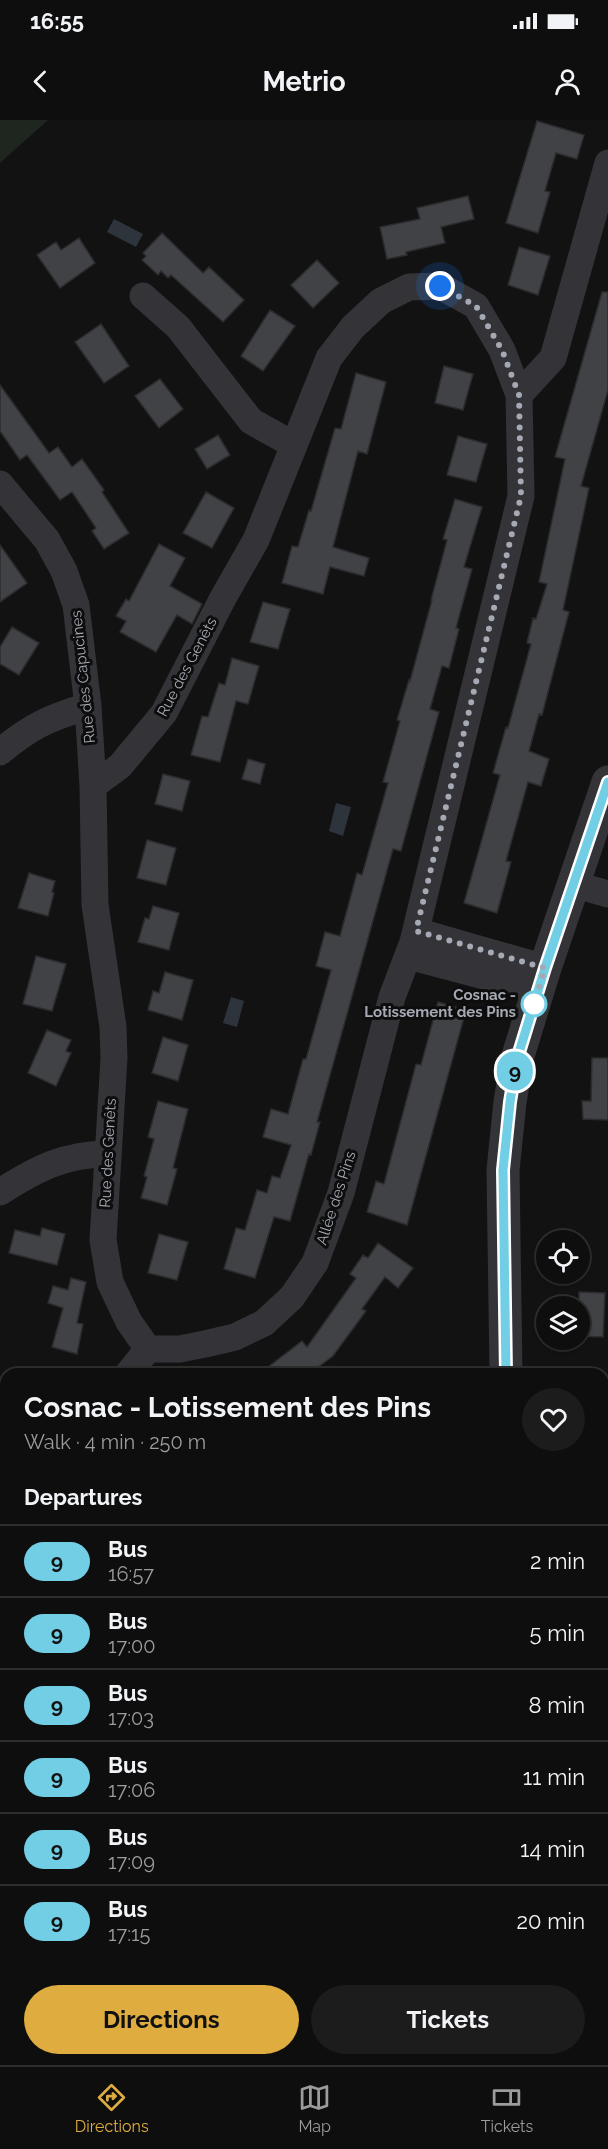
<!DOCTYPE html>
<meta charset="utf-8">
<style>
:root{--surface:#0e0e0e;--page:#1c1c1c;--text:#f1f3f6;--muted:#9b9c9e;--line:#2e2e2e;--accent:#deac3f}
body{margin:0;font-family:Raleway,sans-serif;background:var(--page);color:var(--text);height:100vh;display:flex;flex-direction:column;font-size:22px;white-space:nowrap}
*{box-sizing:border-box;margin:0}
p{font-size:20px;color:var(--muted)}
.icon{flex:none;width:33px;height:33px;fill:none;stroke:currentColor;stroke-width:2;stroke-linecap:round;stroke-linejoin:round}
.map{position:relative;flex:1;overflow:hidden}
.drawer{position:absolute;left:0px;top:1248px;width:609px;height:698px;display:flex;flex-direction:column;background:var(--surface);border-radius:18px 18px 0 0;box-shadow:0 2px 4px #0004,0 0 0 2px var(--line)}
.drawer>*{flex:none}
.badge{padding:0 12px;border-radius:20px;font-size:21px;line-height:39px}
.fabs{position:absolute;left:536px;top:1110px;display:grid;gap:12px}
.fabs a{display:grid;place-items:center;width:54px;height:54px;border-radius:50%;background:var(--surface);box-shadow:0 2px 4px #0004,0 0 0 2px var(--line);font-size:30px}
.you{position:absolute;width:30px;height:30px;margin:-15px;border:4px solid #fff;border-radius:50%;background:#1a73e8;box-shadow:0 0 0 9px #1a73e833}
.map>.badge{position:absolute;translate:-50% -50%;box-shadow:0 0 0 3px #fff}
h2{padding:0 24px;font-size:22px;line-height:54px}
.round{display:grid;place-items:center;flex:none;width:63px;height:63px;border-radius:32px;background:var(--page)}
.head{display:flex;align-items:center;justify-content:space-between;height:102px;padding:0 24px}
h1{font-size:28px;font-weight:700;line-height:45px}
.primary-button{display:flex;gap:12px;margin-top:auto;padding:12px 24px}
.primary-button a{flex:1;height:69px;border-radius:36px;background:var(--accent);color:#111;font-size:24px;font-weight:700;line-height:69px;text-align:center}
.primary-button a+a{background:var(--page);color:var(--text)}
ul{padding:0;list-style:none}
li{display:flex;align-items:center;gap:18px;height:72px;padding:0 24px;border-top:2px solid var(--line)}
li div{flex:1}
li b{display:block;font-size:22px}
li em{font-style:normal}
li .badge{min-width:66px;font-weight:700;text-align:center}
.status{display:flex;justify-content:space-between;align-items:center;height:42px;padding:0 30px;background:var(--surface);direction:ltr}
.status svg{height:16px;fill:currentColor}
header{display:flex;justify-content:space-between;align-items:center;height:78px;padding:0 24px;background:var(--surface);font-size:27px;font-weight:700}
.tab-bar{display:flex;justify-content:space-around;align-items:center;height:84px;border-top:2px solid var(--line);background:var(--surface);font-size:16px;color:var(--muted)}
.tab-bar a{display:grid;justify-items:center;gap:3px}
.tab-bar .selected{color:var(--accent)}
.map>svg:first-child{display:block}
.green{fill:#1f2620}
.water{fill:#2d343b}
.building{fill:#414246;stroke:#2c2c2f;stroke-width:1.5}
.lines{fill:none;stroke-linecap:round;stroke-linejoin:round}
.minor{stroke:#343438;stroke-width:27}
.tertiary{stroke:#343438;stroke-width:33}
.line-casing{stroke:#fff;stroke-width:14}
.line{stroke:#71cee5;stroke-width:9}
.walk{stroke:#a5a9b3;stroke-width:6;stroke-dasharray:0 10.8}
.stop-dot{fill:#fff;stroke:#71cee5;stroke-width:3}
.labels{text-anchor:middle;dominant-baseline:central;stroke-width:6;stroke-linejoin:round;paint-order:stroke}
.street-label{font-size:15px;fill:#a5a9b3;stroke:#0d0d0e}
.stop-label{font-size:15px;font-weight:bold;fill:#a5a9b3;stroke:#0d0d0e;text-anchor:end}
</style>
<div class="status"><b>16:55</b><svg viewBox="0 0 49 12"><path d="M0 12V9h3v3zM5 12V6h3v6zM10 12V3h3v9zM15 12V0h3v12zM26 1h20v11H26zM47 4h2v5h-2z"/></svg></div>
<header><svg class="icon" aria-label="back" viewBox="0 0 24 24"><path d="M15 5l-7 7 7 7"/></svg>Metrio<svg class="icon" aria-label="person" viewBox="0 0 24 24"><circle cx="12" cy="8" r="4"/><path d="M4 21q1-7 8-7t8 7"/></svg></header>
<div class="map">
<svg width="608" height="1945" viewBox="0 0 608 1945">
<rect width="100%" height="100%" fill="#121213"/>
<path class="green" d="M0,0h48l-48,43z
M0,1521l6,8v411h262l-4,5h-264z"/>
<path class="water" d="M114,99l29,15 -7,13 -29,-15z
M336,683l15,4 -8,29 -14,-5z
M231,877l13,4 -7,26 -14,-4z
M608,1455v46l-5,8v-47z"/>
<path class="building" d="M537,1l47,14 -7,24 -21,-6 -11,38 5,1 -12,41 -32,-10z
M468,76l6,23 -33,8 4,16 -39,9 1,3 -20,4 -7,-32 40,-8 -3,-11z
M162,113l41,40 6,-6 35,33 -21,22 -52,-47 -3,3 -7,-7 -3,4 -16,-15 4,-4 -3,-3z
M79,118l16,25 -35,25 -23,-33 19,-13 5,8z
M519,127l31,9 -12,39 -30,-10z
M317,140l22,23 -26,25 -22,-23z
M602,172h6v98l-27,96 8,2 -26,122 6,2 -27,103 -3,-1 -10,37 20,8 -8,27 -13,-4 -22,79 5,1 -14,51 -33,-10 36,-128 -7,-2 13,-46 2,1 23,-84 -4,-1 6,-25 3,1 11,-35 -8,-2 26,-123 -10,-2z
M270,190l25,16 -32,45 -22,-15z
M101,204l28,42 -25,17 -29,-41z
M444,246l29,8 -10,36 -28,-7z
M356,253l30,9 -19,72 -9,-3 -25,96 36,11 -5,18 -34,-9 -7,27 -41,-11 10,-37 6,1 11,-37 2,1 24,-83 6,1z
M160,259l23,30 -24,19 -24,-32z
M0,265l49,68 9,-6 14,20 10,-8 22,31 -2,2 27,41 -25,16 -12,-18 4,-3 -24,-36 -12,8 -33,-45 -7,5 -20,-29z
M218,315l12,20 -23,14 -12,-20z
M458,316l29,8 -11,38 -29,-7z
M206,372l28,16 -22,40 -29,-15z
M455,379l27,8 -18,60 8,2 -16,59 3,1 -10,39 -7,-2 -12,43 9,3 -38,139 -8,-2 -76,273h3l-9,33 -2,-1 -19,67 -16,-4 -19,61 -31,-9 12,-41 9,2 12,-40 10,3 5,-17 8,2 11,-33 -28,-8 8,-28 17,5 15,-55h3l25,-89 -15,-4 9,-34 15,4 17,-63 5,2 26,-92 -5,-1 17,-61 -3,-1 12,-40 1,1 22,-81h-1l16,-60 -4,-1z
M159,424l26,14 -15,28 32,18 -10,20 -15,-9 -21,37 -36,-20 6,-11 -10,-5 10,-17 3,2z
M0,425l27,38 -27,19z
M263,482l27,7 -12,40 -28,-7z
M12,507l27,16 -20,32 -19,-11v-17z
M232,538l27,8 -11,38 -12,-3 -16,61 -29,-7 11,-39 6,1 11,-34 6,2z
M248,639l17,5 -5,20 -18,-5z
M163,654l27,7 -8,30 -27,-7z
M147,720l29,8 -10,37 -29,-7z
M29,753l26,8 -3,11 2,1 -6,23 -30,-8z
M153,786l26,7 -10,37 -31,-8 7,-24 4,1z
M36,836l30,8 -14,47 -29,-7z
M165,852l28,8 -11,40 -34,-10 5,-19 6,2z
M438,882l28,8 -59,215 -40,-13 9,-31 8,3 32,-120 5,1z
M47,910l24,10 -5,11 5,2 -15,33 -28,-13z
M163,917l25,8 -10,36 -26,-8z
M592,938h16v62l-25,-1 -1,-18h9z
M158,981l30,8 -15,59 4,1 -10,36 -26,-7 6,-21 -3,-1 10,-37 -6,-2z
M42,1108l23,6 -8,31 -48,-12 6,-23 25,6z
M159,1114l29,8 -11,38 -29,-7z
M378,1123l35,25 -15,20 -13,-11 -23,32 4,2 -33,45 -24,18h-50l43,-33 5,6 49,-69 -6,-4 13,-19 5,3z
M71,1158l15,4 -9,41 6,1 -6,30 -25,-7 11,-39 -15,-5 5,-17 15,4z
M579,1172l26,1 -2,44 -24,-1z"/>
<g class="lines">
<path class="minor" d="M440,166l36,20 26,44 17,45 2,101 -108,446 -21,55 -51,196 -26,70 -23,34 -28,26 -29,14 -30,7 -25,5h-32l-19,-27 -19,-40 -7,-42 11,-182 -1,-31 -18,-122 -2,-119 27,-20 44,-53 59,-115 33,-58 73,-182 24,-31 28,-26 28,-14z
M143,176l35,31 73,94 43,24
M519,275l34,-37 55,-195
M0,364l47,56 17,31 12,34 12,101 5,80
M0,632c31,-26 49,-34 88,-46
M573,764l35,10
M416,811l129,37
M408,836l130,34
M0,1072c36,-23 64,-38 108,-38
M128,1254l20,-25
M0,1737h6
M517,1940l5,5"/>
<path class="tertiary" d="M506,1254l-3,-204 7,-68 7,-43 28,-91 63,-186
M341,1945l4,-5"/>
</g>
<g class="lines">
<g class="line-casing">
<path id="line" d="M506,1254l-3,-204 7,-68 7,-43 28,-91 63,-186"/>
</g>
<use href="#line" class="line"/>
<path class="walk" d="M440,166l36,20 26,44 17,45 2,101 -105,435 129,37 -12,39 1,-3"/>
</g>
<circle class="stop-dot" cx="534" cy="884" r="12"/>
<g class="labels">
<g class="street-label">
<text transform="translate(187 547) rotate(-62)">Rue des Genêts</text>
<text transform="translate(83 557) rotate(-96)">Rue des Capucines</text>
<text transform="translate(108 1033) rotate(-87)">Rue des Genêts</text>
<text transform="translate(336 1078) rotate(-72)">Allée des Pins</text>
</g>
<g class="stop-label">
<text x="516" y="875">Cosnac -<tspan x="516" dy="17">Lotissement des Pins</tspan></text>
</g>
</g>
</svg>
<div class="fabs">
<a><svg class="icon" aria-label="locate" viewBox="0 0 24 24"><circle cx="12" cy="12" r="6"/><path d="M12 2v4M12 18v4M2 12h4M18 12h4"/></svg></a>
<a><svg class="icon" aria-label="layers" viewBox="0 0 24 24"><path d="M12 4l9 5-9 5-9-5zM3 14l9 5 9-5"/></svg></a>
</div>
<div class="you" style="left:440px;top:166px"></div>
<b class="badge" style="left:515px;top:951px;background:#71cee5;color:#111">9</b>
<section class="drawer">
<div class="head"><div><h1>Cosnac - Lotissement des Pins</h1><p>Walk · 4 min · 250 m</p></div><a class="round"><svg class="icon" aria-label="heart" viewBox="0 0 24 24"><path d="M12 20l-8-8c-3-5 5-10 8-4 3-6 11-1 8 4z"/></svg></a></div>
<h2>Departures</h2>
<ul>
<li><span class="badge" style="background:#71cee5;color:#111">9</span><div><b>Bus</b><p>16:57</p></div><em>2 min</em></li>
<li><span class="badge" style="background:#71cee5;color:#111">9</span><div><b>Bus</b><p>17:00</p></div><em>5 min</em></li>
<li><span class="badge" style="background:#71cee5;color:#111">9</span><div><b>Bus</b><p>17:03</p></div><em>8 min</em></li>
<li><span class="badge" style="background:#71cee5;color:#111">9</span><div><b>Bus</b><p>17:06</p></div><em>11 min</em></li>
<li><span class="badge" style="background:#71cee5;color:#111">9</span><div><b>Bus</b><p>17:09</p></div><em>14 min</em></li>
<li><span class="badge" style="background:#71cee5;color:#111">9</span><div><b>Bus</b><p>17:15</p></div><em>20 min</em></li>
</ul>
<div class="primary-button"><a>Directions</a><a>Tickets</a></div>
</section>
</div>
<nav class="tab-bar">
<a class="selected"><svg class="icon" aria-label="directions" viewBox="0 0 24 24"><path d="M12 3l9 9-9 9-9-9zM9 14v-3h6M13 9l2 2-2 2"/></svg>Directions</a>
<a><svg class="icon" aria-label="map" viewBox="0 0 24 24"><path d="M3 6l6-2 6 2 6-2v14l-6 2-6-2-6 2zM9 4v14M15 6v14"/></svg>Map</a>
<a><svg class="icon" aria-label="tickets" viewBox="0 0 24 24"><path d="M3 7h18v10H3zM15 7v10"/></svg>Tickets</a>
</nav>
